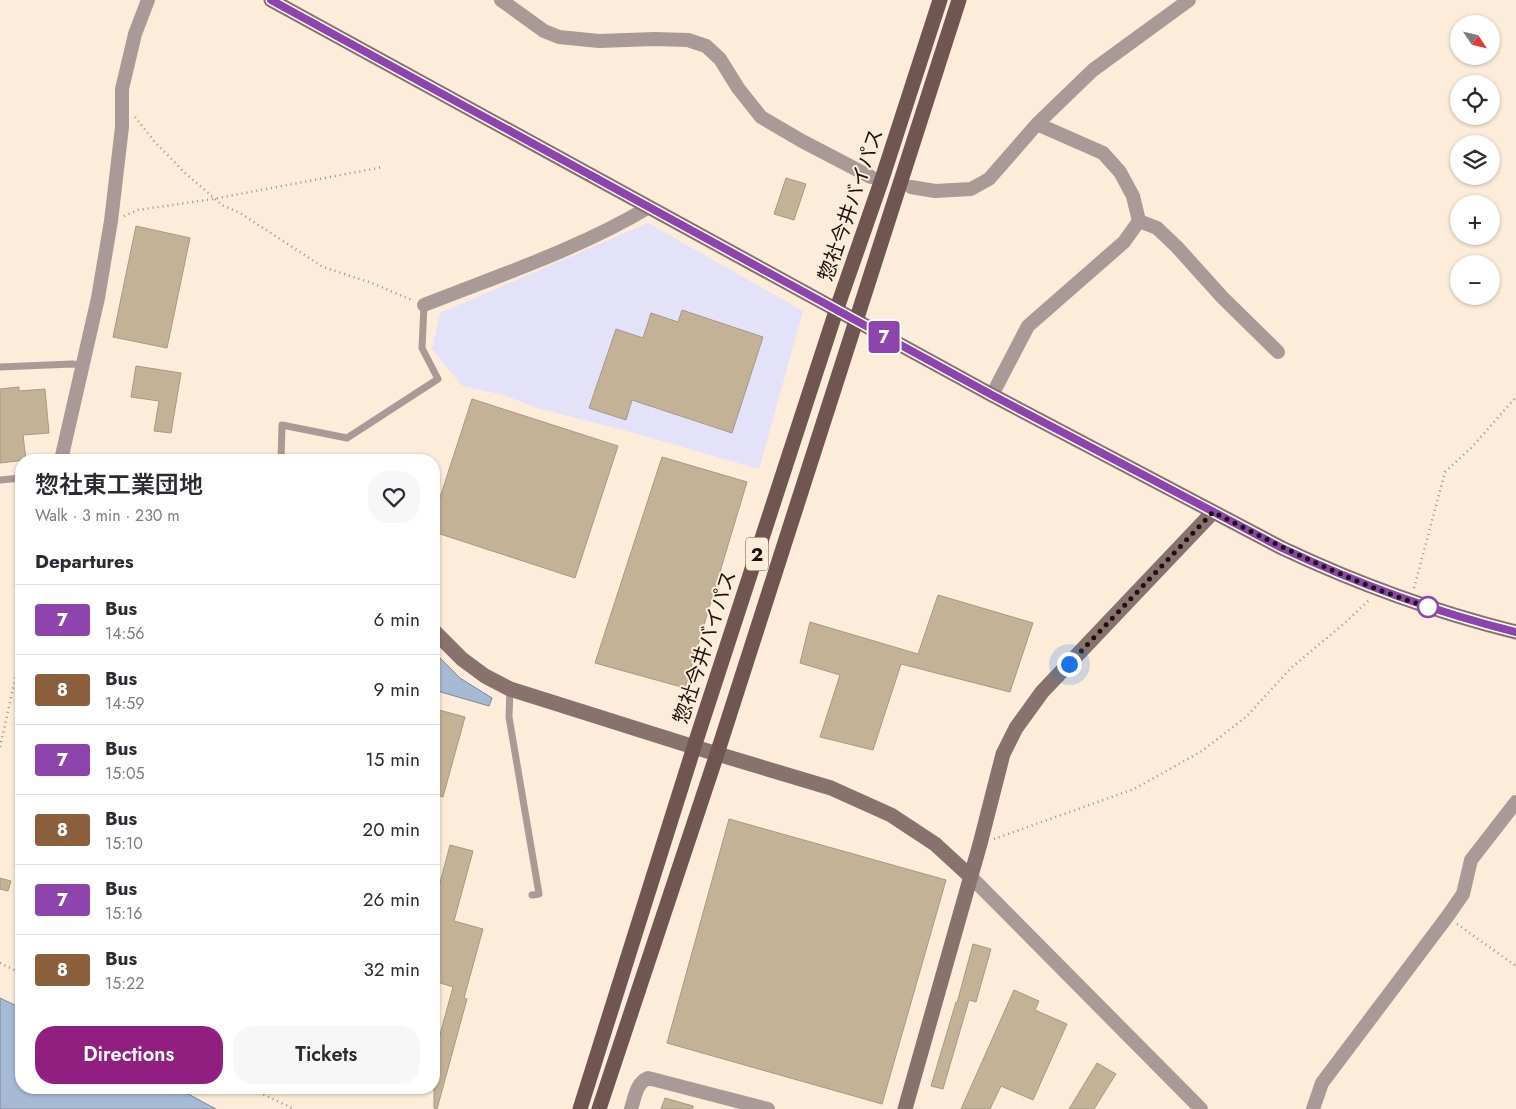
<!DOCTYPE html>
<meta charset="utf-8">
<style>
:root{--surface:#fff;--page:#f7f7f7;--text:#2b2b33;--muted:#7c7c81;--line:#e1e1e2;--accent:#911f80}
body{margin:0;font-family:Jost,"Noto Sans JP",sans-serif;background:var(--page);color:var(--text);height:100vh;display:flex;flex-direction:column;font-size:19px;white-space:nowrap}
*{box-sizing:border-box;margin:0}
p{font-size:16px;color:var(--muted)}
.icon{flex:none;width:28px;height:28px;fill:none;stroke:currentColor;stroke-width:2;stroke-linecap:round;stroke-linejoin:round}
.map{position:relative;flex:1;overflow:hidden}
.side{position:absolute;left:15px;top:454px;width:425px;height:640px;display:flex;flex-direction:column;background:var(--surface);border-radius:20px;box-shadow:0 1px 4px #0004}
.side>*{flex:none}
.badge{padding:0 10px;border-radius:4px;font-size:18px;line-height:32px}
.needle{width:32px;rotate:125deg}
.controls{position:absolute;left:1450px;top:15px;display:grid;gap:10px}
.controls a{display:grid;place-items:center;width:50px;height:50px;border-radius:50%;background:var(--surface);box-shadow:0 1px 4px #0004;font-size:25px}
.you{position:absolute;width:25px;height:25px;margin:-12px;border:4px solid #fff;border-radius:50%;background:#1a73e8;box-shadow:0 0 0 8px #1a73e833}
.map>.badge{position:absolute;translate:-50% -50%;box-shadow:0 0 0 2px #fff}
h2{padding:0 20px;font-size:19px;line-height:45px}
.round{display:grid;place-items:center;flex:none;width:52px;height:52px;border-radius:20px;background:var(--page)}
.head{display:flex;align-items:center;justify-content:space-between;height:85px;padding:0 20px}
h1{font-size:24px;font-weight:600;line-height:38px}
.action{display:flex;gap:10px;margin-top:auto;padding:10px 20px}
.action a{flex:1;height:58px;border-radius:20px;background:var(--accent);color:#fff;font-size:20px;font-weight:600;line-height:58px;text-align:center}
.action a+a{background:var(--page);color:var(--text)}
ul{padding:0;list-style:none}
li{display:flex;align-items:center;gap:15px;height:70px;padding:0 20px;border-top:1px solid var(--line)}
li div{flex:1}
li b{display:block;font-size:19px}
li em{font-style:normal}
li .badge{min-width:55px;font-weight:700;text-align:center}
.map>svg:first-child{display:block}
.industrial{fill:#e4e2f8}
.water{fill:#a7bad5;stroke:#7d8899}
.building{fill:#c4b296;stroke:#a59986}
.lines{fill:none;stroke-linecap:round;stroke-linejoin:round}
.path{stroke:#9e9285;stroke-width:2.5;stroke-dasharray:1 4;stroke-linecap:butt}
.lane{stroke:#aa9a97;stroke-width:7}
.street{stroke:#aa9a97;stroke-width:14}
.secondary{stroke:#89726d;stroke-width:15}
.primary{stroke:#705550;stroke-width:15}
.line-casing{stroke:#fff;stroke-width:11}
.line{stroke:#8e44ad;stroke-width:8}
.walk{stroke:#1a140e;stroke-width:5;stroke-dasharray:0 9}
.stop-dot{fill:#fff;stroke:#8e44ad;stroke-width:2.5}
.labels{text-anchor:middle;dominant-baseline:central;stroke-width:4;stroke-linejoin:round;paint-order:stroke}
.shield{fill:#fcecd9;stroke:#5e554b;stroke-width:1}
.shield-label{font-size:19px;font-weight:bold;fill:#1a140e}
.street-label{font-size:20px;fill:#1a140e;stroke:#fcecd9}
</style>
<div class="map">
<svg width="1516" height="1109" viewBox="0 0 1516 1109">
<rect width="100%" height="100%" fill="#fcecd9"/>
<path class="industrial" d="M648,223l155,88 -44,158 -132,-38 -90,-23 -33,-13 -42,-9 -30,-37 8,-36z"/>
<path class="water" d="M434,652l26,26 32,20 -3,8 -55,-16z
M0,998l21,10v80h156l39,21h-216z"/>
<path class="building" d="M786,178l20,6 -12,36 -20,-6z
M136,226l54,12 -23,110 -54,-11z
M682,310l81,27 -31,96 -100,-33 -6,20 -37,-12 27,-79 27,9 8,-25 27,9z
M136,366l45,7 -10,60 -17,-2 5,-30 -28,-4z
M19,387v4l26,-2 4,44 -26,2 3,25 -26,3v-74z
M472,399l146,47 -43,132 -141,-46v-16z
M662,457l85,25 -62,206 -90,-25z
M938,595l95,28 -23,69 -109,-28 -28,86 -53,-13 20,-62 -40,-12 10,-41 108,32z
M439,710l26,7 -22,80 -9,-3v-65z
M729,819l217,61 -64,224 -215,-61z
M450,845l23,6 -19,70 29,8 -19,69 3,1 -30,110 -3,-1v-52l19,-69 -19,-6v-76z
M0,878l11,3 -3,10 -8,-2z
M973,944l18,5 -15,53 -7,-2 -26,89 -12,-3 25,-84 1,1z
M1014,990l25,11 -4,9 32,14 -34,76 -32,-14 -11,23h-29z
M1097,1063l19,11 -22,35h-25z
M665,1098l28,8v3h-32z"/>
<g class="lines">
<path class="path" d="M135,117l19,24 30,31 38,33 18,8 83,54 49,16 42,18
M124,216l14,-6 75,-11 170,-32
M1414,588l31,-116 28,-26 43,-49
M0,747l21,-94
M994,839l140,-50 68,-38 44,-34 45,-49 56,-47 22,-21
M1457,924l59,42
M0,963l21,10
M250,1088l44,21"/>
<path class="lane" d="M0,367l72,-3 11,1
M281,460l1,-35 65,13 91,-59 -16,-31 2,-43
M0,480l21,-2
M510,689l-1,28 30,177 -7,1"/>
<path class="street" d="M501,0l43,31 15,6 40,4 55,-2 34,1 18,6 14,13 18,29 23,29 41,24 69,36
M911,187l24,4 36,-2 18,-10 48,-55 56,-54 96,-70
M1139,221l18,7 20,19 45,50 56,55
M424,305c76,-30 155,-56 225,-98
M992,395l36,-69 96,-84 15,-21 -6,-25 -13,-24 -17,-19 -66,-29
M61,460l37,-162 13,-77 11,-94v-38l13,-55 13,-34
M971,877l230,232
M631,1109c4,-12 5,-26 17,-31l120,31
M1313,1109l9,-26 125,-166 16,-23 8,-34 45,-58"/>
<path class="secondary" d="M271,0l721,395 290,153c76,36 153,64 234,84
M434,631l28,28 23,17 25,13 184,58 137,41 60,27 44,29 36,33
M905,1109l75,-265 23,-90 13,-26 26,-36 171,-180"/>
<path class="primary" d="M580,1109l114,-362 142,-436 45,-129 59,-182
M599,1109l118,-355 242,-754"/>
</g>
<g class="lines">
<g class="line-casing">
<path id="line" d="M271,0l721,395 290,153c76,36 153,64 234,84"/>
</g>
<use href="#line" class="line"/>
<path class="walk" d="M1069,664l144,-152c70,36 139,71 215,95"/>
</g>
<circle class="stop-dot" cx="1428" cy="607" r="10"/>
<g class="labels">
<rect class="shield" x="746" y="537.5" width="22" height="33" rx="4"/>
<g class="shield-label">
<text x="757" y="554">2</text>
</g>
<g class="street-label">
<text transform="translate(851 205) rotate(-71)">惣社今井バイパス</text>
<text transform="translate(705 647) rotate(-72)">惣社今井バイパス</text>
</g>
</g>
</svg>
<div class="controls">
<a><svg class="needle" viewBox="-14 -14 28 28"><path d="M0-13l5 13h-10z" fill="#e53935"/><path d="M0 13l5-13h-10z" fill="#7c7c81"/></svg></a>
<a><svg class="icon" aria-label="locate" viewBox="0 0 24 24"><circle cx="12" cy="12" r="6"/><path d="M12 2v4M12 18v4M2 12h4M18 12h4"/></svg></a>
<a><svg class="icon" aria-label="layers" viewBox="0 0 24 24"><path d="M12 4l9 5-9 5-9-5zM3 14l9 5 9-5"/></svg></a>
<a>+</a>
<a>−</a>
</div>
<div class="you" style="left:1069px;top:664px"></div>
<b class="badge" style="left:884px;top:337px;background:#8e44ad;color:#fff">7</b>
<section class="side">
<div class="head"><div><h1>惣社東工業団地</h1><p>Walk · 3 min · 230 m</p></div><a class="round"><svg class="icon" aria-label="heart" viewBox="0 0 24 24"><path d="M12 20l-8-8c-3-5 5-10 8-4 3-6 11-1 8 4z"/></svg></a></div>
<h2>Departures</h2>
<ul>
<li><span class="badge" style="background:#8e44ad;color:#fff">7</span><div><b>Bus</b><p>14:56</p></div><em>6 min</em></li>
<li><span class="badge" style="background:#8b5e3c;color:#fff">8</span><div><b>Bus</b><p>14:59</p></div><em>9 min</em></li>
<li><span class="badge" style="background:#8e44ad;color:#fff">7</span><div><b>Bus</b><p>15:05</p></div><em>15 min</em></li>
<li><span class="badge" style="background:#8b5e3c;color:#fff">8</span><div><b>Bus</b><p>15:10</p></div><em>20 min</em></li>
<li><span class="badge" style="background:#8e44ad;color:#fff">7</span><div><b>Bus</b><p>15:16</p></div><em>26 min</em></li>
<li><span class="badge" style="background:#8b5e3c;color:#fff">8</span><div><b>Bus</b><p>15:22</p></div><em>32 min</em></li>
</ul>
<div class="action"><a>Directions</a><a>Tickets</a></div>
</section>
</div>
